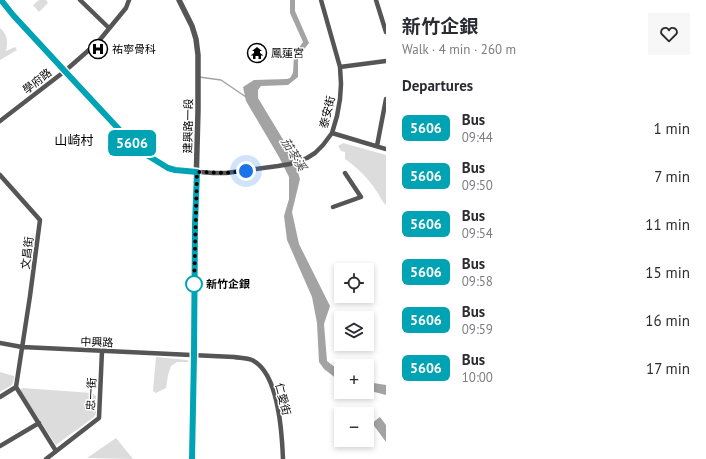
<!DOCTYPE html>
<meta charset="utf-8">
<style>
:root{--surface:#fff;--page:#f7f7f7;--text:#2b2b33;--muted:#7c7c81}
body{margin:0;font-family:"PT Sans","Noto Sans TC",sans-serif;background:var(--page);color:var(--text);height:100vh;display:flex;flex-direction:column;font-size:15px;white-space:nowrap}
*{box-sizing:border-box;margin:0}
p{font-size:13px;color:var(--muted)}
.icon{flex:none;width:22px;height:22px;fill:none;stroke:currentColor;stroke-width:2;stroke-linecap:round;stroke-linejoin:round}
.map{position:relative;flex:1;overflow:hidden}
.details{display:flex;flex-direction:column;background:var(--surface);width:320px}
.details>*{flex:none}
.badge{padding:0 8px;border-radius:6px;font-size:14px;line-height:26px}
.buttons{position:absolute;left:334px;top:263px;display:grid;gap:8px}
.buttons a{display:grid;place-items:center;width:40px;height:40px;border-radius:0px;background:var(--surface);box-shadow:0 2px 6px #0003;font-size:20px}
.you{position:absolute;width:20px;height:20px;margin:-10px;border:3px solid #fff;border-radius:50%;background:#1a73e8;box-shadow:0 0 0 6px #1a73e833}
.map>.badge{position:absolute;translate:-50% -50%;box-shadow:0 0 0 2px #fff}
h2{padding:0 16px;font-size:15px;line-height:36px}
.round{display:grid;place-items:center;flex:none;width:42px;height:42px;border-radius:0px;background:var(--page)}
.overview{display:flex;align-items:center;justify-content:space-between;height:68px;padding:0 16px}
h1{font-size:19px;font-weight:700;line-height:30px}
ul{padding:0;list-style:none}
li{display:flex;align-items:center;gap:12px;height:48px;padding:0 16px}
li div{flex:1}
li b{display:block;font-size:15px}
li em{font-style:normal}
li .badge{min-width:44px;font-weight:700;text-align:center}
main{display:flex;flex:1;min-height:0}
.map>svg:first-child{display:block}
.green{fill:#dcdcdc}
.water{fill:#a3a3a3}
.lines{fill:none;stroke-linecap:round;stroke-linejoin:round}
.stream{stroke:#a3a3a3;stroke-width:1.5}
.minor{stroke:#555;stroke-width:4.5}
.tertiary{stroke:#555;stroke-width:5.5}
.line-casing{stroke:#fff;stroke-width:9}
.line{stroke:#00a3b4;stroke-width:6}
.walk{stroke:#000;stroke-width:4;stroke-dasharray:0 7.2}
.stop-dot{fill:#fff;stroke:#00a3b4;stroke-width:2}
.labels{text-anchor:middle;dominant-baseline:central;stroke-width:3;stroke-linejoin:round;paint-order:stroke}
.poi-label{font-size:11px;fill:#000;stroke:#fff;text-anchor:start}
.street-label{font-size:11px;fill:#000;stroke:#fff}
.stop-label{font-size:11px;font-weight:bold;fill:#000;stroke:#fff;text-anchor:start}
.water-label{font-size:12px;font-style:italic;fill:#444;stroke:#fff}
.quarter-label{font-size:13px;fill:#000;stroke:#fff}
</style>
<main>
<div class="map">
<svg width="386" height="459" viewBox="0 0 386 459">
<rect width="100%" height="100%" fill="#fff"/>
<path class="green" d="M39,0h7l2,3 -9,9 -6,-7z
M0,28c8,7 8,14 6,23l9,-4 2,3 -17,10z
M343,143l43,12v50c-4,-3 -6,-9 -9,-13 -8,-13 -19,-24 -32,-33v-7l-4,-1 -3,-5z
M156,357l31,3 2,2h-12l-6,4 -3,9 -2,13 -10,5 -3,-2z
M0,372l14,4v3l-2,6 -12,7z
M23,388l69,5 4,3v17l-2,4 -38,28 -36,-55z
M116,438l17,21 -46,-1z"/>
<path class="water" d="M290,0h5v11l14,32 -11,14v20l-10,8 -27,1 -3,4v8l35,58 7,23 -8,33 7,32 31,62 -6,18 3,37 14,11v10l-17,-13 -5,-7 -2,-39 -5,-26 -25,-57 -3,-24 5,-17v-22l-10,-20 -33,-56 -3,-14 11,-7 33,-1 3,-1 3,-5 1,-18 9,-13 -13,-29z
M367,382l19,3v10l-19,-5z
M380,417l6,8v17l-14,-19z"/>
<g class="lines">
<path class="stream" d="M199,77l22,3 25,17"/>
<path class="minor" d="M1,0l12,15c30,33 61,66 92,98 21,23 40,47 70,57l38,3h13l52,-7 12,-2 17,-6 8,-5 8,-8 9,-12 5,-17 3,-17 1,-15 -1,-17 -19,-67
M80,0l29,28
M376,0l10,32
M340,67l46,-6
M0,121l65,-50 33,-29 28,-34 3,-8
M332,133l54,16
M377,146l9,-47
M0,175l40,45 -10,76 -14,91 -16,10
M333,207l28,-10 -16,-24
M0,343l22,4 212,10c5,1 13,1 18,3 27,13 30,73 31,99
M16,387l40,64
M0,446l39,-23
M46,459l53,-41 3,-67"/>
<path class="tertiary" d="M179,0l13,26 4,13 2,16v55l-3,114 -3,235"/>
</g>
<g class="lines">
<g class="line-casing">
<path id="line" d="M1,0l12,15 61,66 55,59 13,12 26,16 7,2 22,2 -2,52 -1,131 -2,104"/>
</g>
<use href="#line" class="line"/>
<path class="walk" d="M194,284v4l3,-116 29,1 20,-2"/>
</g>
<defs>
<g id="hospital-ring" transform="scale(1)"><circle r="9.5" fill="#fff" stroke="#000" stroke-width="1.5"/><path d="M-5-5h3v3.5h4V-5h3V5h-3V1.5h-4V5h-3Z" fill="#000"/></g>
<g id="temple-ring" transform="scale(1)"><circle r="9.5" fill="#fff" stroke="#000" stroke-width="1.5"/><path d="M0-6L5-2H3V0L6.5 2.5H4V6H1.5V3h-3V6H-4V2.5H-6.5L-3 0V-2H-5Z" fill="#000"/></g>
</defs>
<g fill-rule="evenodd">
<use href="#hospital-ring" x="98" y="49"/>
<use href="#temple-ring" x="257" y="53"/>
</g>
<circle class="stop-dot" cx="194" cy="284" r="8"/>
<g class="labels">
<g class="poi-label">
<text x="112" y="49">祐寧骨科</text>
<text x="271" y="53">鳳蓮宮</text>
</g>
<g class="street-label">
<text transform="translate(37 81) rotate(-38)">學府路</text>
<text transform="translate(327 112) rotate(-76)">泰安街</text>
<text transform="translate(188 126) rotate(-89)">建興路一段</text>
<text transform="translate(27 253) rotate(-83)">文昌街</text>
<text transform="translate(97 342) rotate(2)">中興路</text>
<text transform="translate(91 394) rotate(-87)">忠一街</text>
<text transform="translate(283 399) rotate(76)">仁愛街</text>
</g>
<g class="stop-label">
<text x="206" y="284">新竹企銀</text>
</g>
<g class="water-label">
<text transform="translate(294 154) rotate(59)">茄苳溪</text>
</g>
<g class="quarter-label">
<text x="74" y="140">山崎村</text>
</g>
</g>
</svg>
<div class="buttons">
<a><svg class="icon" aria-label="locate" viewBox="0 0 24 24"><circle cx="12" cy="12" r="6"/><path d="M12 2v4M12 18v4M2 12h4M18 12h4"/></svg></a>
<a><svg class="icon" aria-label="layers" viewBox="0 0 24 24"><path d="M12 4l9 5-9 5-9-5zM3 14l9 5 9-5"/></svg></a>
<a>+</a>
<a>−</a>
</div>
<div class="you" style="left:246px;top:171px"></div>
<b class="badge" style="left:132px;top:143px;background:#00a3b4;color:#fff">5606</b>
</div>
<section class="details">
<div class="overview"><div><h1>新竹企銀</h1><p>Walk · 4 min · 260 m</p></div><a class="round"><svg class="icon" aria-label="heart" viewBox="0 0 24 24"><path d="M12 20l-8-8c-3-5 5-10 8-4 3-6 11-1 8 4z"/></svg></a></div>
<h2>Departures</h2>
<ul>
<li><span class="badge" style="background:#00a3b4;color:#fff">5606</span><div><b>Bus</b><p>09:44</p></div><em>1 min</em></li>
<li><span class="badge" style="background:#00a3b4;color:#fff">5606</span><div><b>Bus</b><p>09:50</p></div><em>7 min</em></li>
<li><span class="badge" style="background:#00a3b4;color:#fff">5606</span><div><b>Bus</b><p>09:54</p></div><em>11 min</em></li>
<li><span class="badge" style="background:#00a3b4;color:#fff">5606</span><div><b>Bus</b><p>09:58</p></div><em>15 min</em></li>
<li><span class="badge" style="background:#00a3b4;color:#fff">5606</span><div><b>Bus</b><p>09:59</p></div><em>16 min</em></li>
<li><span class="badge" style="background:#00a3b4;color:#fff">5606</span><div><b>Bus</b><p>10:00</p></div><em>17 min</em></li>
</ul>
</section>
</main>
